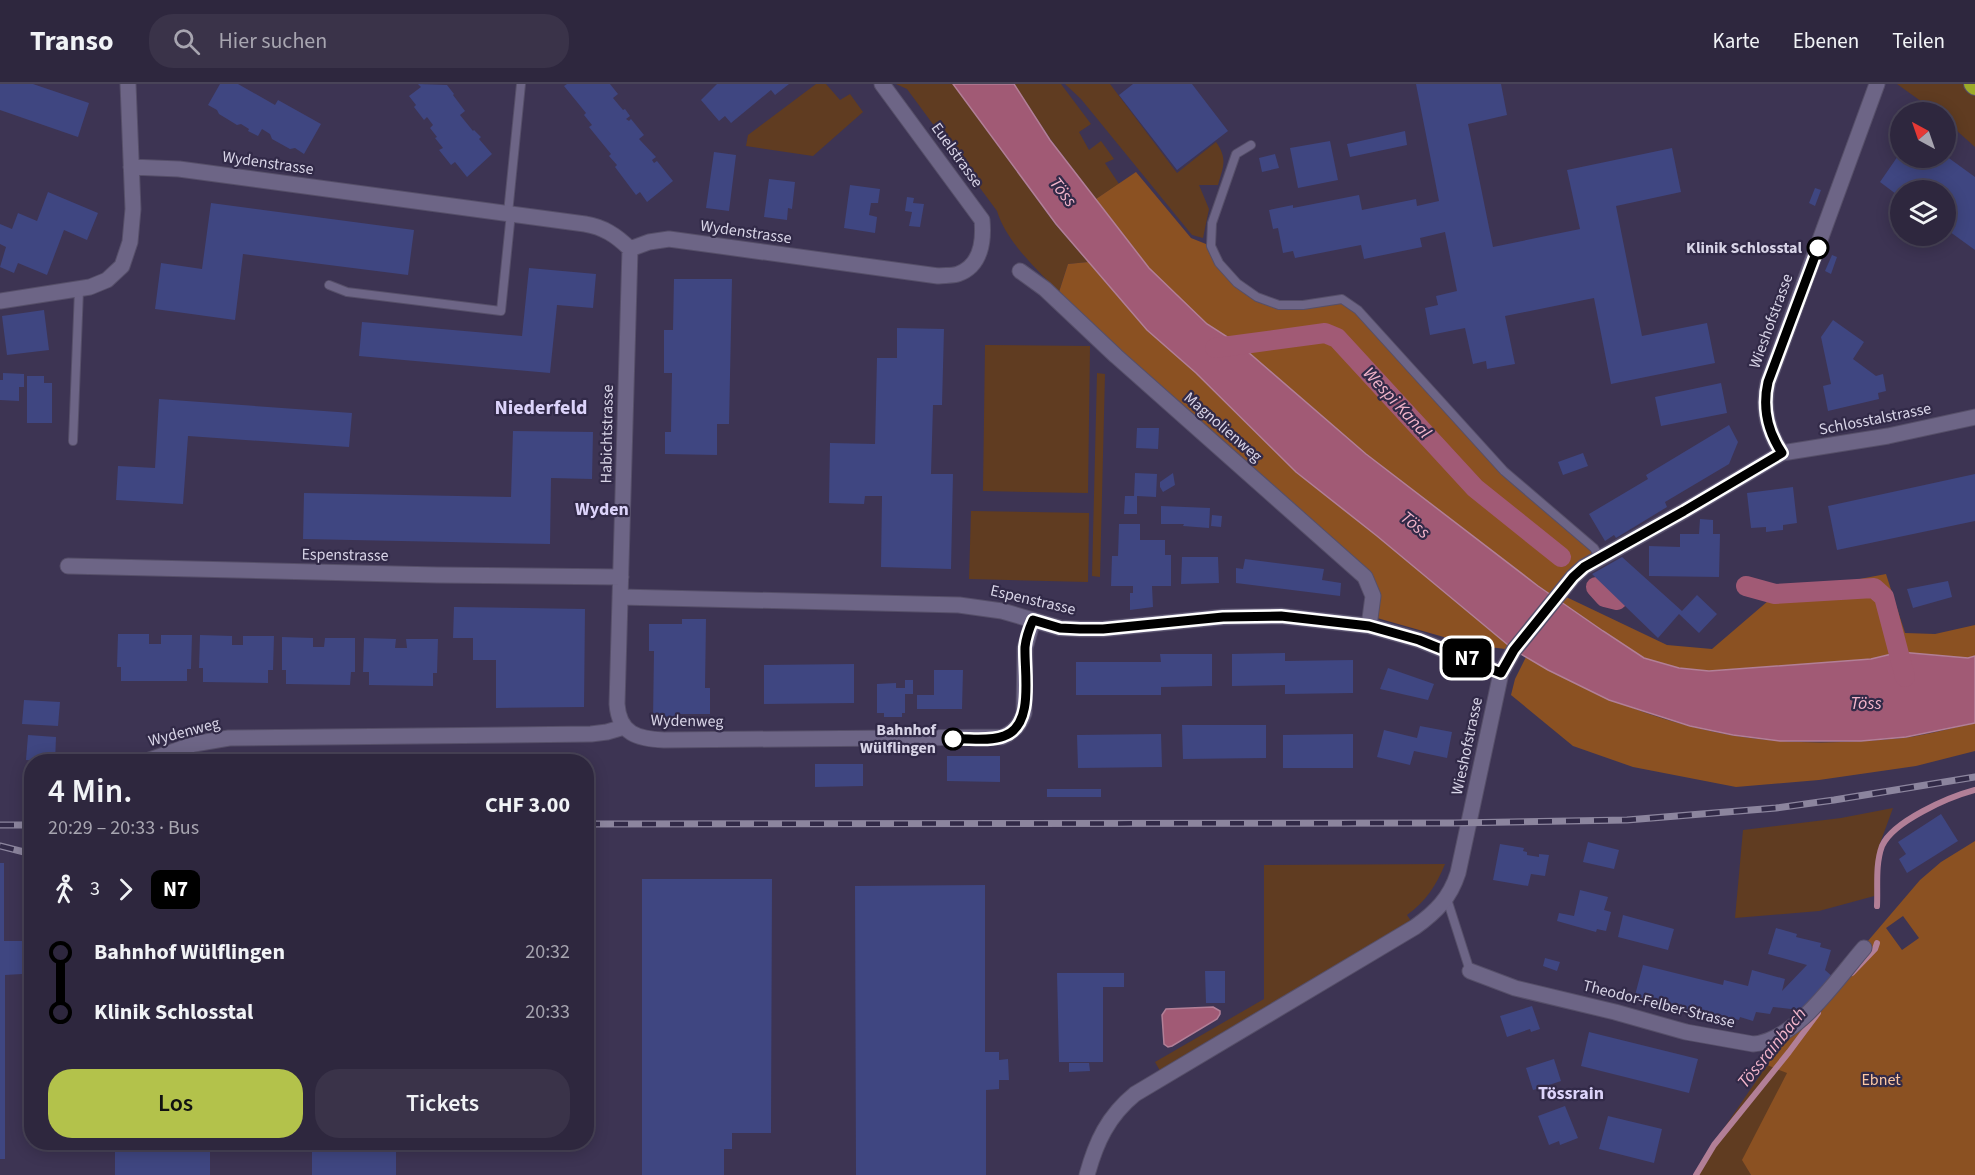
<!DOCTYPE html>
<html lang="de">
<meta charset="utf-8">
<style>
:root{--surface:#2e273e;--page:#3a3349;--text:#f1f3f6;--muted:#a7a5b0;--line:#494458;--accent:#b3c24b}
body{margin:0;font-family:"Source Sans 3",sans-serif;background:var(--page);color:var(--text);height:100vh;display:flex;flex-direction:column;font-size:22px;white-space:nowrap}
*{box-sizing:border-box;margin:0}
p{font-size:20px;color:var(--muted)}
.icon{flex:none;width:33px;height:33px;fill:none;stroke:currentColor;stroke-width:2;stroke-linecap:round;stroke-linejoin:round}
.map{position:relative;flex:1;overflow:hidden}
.panel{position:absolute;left:24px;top:670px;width:570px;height:396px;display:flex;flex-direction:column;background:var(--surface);border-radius:24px;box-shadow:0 3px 15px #0003,0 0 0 2px var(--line)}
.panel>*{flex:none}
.badge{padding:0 12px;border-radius:9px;font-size:21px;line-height:39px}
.needle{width:39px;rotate:320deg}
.buttons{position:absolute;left:1890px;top:18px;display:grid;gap:12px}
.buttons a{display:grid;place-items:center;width:66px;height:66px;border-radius:50%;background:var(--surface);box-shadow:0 3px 15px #0003,0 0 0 2px var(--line);font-size:30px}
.map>.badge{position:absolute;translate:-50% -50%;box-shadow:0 0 0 3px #fff}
.legs{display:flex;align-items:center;gap:9px;height:66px;padding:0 24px;font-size:20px}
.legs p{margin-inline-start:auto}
.headline{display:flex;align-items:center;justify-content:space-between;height:102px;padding:0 24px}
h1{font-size:33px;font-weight:600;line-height:45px}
.button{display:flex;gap:12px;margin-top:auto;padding:12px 24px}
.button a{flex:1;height:69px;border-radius:24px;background:var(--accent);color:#111;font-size:24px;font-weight:600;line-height:69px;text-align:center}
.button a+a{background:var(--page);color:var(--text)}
ul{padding:0 24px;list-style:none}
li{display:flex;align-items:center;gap:21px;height:60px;font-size:22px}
li i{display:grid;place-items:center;width:9px;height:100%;margin:0 8px;background:currentColor}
li i::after{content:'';width:15px;height:15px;margin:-8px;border:4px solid;border-radius:50%;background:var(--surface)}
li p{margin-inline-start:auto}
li:first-child i{background:linear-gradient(#0000 50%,currentColor 0)}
li:last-child i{background:linear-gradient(currentColor 50%,#0000 0)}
header{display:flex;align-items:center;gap:36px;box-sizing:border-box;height:84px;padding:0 30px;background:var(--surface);border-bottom:2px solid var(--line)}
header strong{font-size:28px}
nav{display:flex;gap:33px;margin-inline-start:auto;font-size:21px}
.search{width:420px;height:54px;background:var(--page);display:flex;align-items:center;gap:15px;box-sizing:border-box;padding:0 21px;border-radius:24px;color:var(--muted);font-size:22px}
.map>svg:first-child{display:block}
.green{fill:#603c21}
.forest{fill:#8b5122;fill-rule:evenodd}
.water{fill:#a15a75;stroke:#b27f97;stroke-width:1.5}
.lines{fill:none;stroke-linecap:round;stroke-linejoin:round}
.stream{stroke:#b27f97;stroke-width:6}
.canal{stroke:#a15a75;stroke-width:20}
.building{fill:#3f4681}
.service-casing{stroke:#564f69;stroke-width:10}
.minor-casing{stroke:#564f69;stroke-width:17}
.tertiary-casing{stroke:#564f69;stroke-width:17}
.secondary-casing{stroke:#564f69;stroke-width:17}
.motorway-casing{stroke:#564f69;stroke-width:20}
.service{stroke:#6d6586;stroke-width:8}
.minor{stroke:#6d6586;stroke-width:15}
.tertiary{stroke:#6d6586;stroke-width:15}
.secondary{stroke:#6d6586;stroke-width:15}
.motorway{stroke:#9cab28;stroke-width:18}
.rail-casing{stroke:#8c859e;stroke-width:7}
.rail{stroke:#322a48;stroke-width:4.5;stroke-dasharray:14;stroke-linecap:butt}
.line-1-casing{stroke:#fff;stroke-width:14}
.line-1{stroke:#000;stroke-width:9}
.stop-1-dot{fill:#fff;stroke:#000;stroke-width:3}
.labels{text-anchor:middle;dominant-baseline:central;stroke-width:4.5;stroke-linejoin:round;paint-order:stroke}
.street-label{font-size:16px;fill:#d8d4e7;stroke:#322a48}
.stop-label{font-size:16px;font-weight:bold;fill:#d8d4e7;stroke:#322a48;text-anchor:end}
.park-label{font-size:16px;fill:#fcc8a4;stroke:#322a48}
.water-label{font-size:18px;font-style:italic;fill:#f3b5cb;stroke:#322a48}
.neighbourhood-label{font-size:18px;font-weight:bold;fill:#dcd3fa;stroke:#322a48}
.quarter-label{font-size:20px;font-weight:bold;fill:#dcd3fa;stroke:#322a48}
</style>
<header>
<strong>Transo</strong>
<div class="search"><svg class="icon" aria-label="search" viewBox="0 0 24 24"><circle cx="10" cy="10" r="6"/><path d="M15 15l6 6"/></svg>Hier suchen</div>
<nav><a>Karte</a><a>Ebenen</a><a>Teilen</a></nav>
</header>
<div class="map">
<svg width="1975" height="1091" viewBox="0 0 1975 1091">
<rect width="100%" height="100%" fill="#3d3453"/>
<path class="green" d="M816,0h10l14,16 10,-6 13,18 -50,44 -67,-10 2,-11z
M896,0h57l102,140 33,38 -20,2 -9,28c-22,-22 -53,-51 -62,-81l-90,-122z
M1014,0h47l30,40 -12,8 10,18 12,-9 13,18 -9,4 14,21 -23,15 -45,-59z
M1065,0h45l67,89 39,-31c12,17 7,25 2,43h-19l10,24 -6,29 -11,-3 -111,-136z
M1897,0h78v63l-29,-26v-9h-10z
M985,261l105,1 -2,147 -105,-2z
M1097,289l8,1 -5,203 -8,-1z
M971,427l118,2 -1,69 -119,-3z
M1893,724l-14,38 -1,49 -59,16 -84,7 8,-88 98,-12z
M1445,780c-9,22 -19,37 -38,51l8,12 -252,149 -8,-14 109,-63v-134z
M1767,981l21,7 -45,88 8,15h-55l24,-41z"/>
<path class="forest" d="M1136,88l55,66 20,8 26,37 42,22 63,-6 16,11 146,161 96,87 -40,36 107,51 45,4 63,-54 111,-21 19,59 30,1 40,-9v31l-7,2 -68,-6 -29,7 -162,12 -30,-3 -35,-10 -41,-27 -65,-45 -172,-132 -126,-109 -33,-21 -58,-56 -53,-69z
M1088,178l59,68 49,43 100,99 81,64 137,114 -42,-5 -102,-29 -5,-39 -249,-221 -57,-64 9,-28z
M1526,573c77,45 165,78 254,84 40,3 83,1 123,-3 24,-3 48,-10 72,-15v28l-59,15 -97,14 -83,7 -103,-20 -60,-21 -62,-51 4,-16z
M1975,757v334h-224l-9,-15 45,-87 -20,-8 30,-41 123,-144 21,-18zM1903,832l16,22 -17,12 -16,-22z"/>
<path class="water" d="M953,0h61l36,56 99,128 58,56 33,21 126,109 172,132 65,45 41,27 35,10 30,3 162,-12 29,-7 68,6 7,-2v67l-69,14 -45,4h-81l-47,-6 -43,-9 -81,-26 -61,-30 -34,-20 -137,-114 -81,-64 -100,-99 -49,-43 -91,-106z
M1213,923l7,4v3l-3,5 -45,27 -4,1 -4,-3 -2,-29 4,-6z"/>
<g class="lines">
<path class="stream" d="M1877,822c1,-19 -2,-41 5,-60 11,-25 67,-49 93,-56
M1852,889l23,-24 2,-6
M1696,1091l18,-30 75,-93 29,-39"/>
<path class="canal" d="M1215,264l110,-15 12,5 138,150 86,69
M1746,502l29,8 99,-6 10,9 21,80
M1596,503l9,10 12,3"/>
</g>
<path class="building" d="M0,0h33l56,19 -11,34 -78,-27z
M220,0h18l37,21 3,-5 43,24 -17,30 -9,-6 -5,1 -18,-10 -2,-5 -8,-5 -4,7 -10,-5 1,-2 -8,-5 -4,1 -18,-11 -2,-4 -9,-5z
M418,0l29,1 7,9 -1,1 12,16 -5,4 13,16 1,-1 7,7 -2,2 13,15 -25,23 -12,-15 -4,3 -12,-15 4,-2 -8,-10 2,-1 -7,-9 3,-3 -6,-8 -3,3 -10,-13 2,-2 -7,-9 12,-9z
M567,0h43l8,10 -5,4 10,12 2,-1 5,7 -4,3 3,2 2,-2 13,16 -5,4 17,18 -4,3 2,3 3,-2 16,20 -26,21 -7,-10 -4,3 -21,-28 2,-2 -8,-9 2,-2 -22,-27 3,-2 -8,-10 2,-2 -22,-27z
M717,0h72l-14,11 -4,-5 -40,33 -6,-7 -6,5 -18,-21z
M1133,0h59l36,47 -51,39 -58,-75z
M1416,0h85l6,31 -39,9 25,123 87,-18 -13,-59 105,-22 9,44 -65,14 26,130 65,-13 8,40 -104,21 -17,-86 -89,18 10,48 -28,5 -1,-8 -13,3 -8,-36 -35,7 -5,-27 13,-3 -2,-9 21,-5 -12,-59 -25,6 2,9 -58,12 -3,-14 -66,13 -2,-7 -10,2 -5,-25 -5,1 -4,-19 24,-5v3l66,-13 3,15 54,-11 1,7 22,-5z
M1405,47l2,14 -57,12 -3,-13z
M1330,57l8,39 -40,8 -8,-40z
M714,68l22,3 -7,56 -23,-3z
M1900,69v5l46,-2 29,21v73l-29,-21v-39h-46v7l-20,-15z
M1275,70l4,14 -17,4 -3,-14z
M769,95l26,3 -3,27 -4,-1 -1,12 -23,-3z
M850,101l30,4 -2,14h-7l-2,12 8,2 -2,16 -31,-5z
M1815,104l6,2 -6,16 -6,-3z
M48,108l50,21 -11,27 -23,-10 -17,45 -29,-12 -4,10 -14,-6 6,-20 -6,-3v-20l12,5 6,-16 19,8z
M907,113l7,1 -1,5 11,1 -4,23 -11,-1 3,-14 -7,-1z
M211,119l203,27 -6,45 -165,-21 -8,66 -80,-11 6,-46 41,6z
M1832,171l5,2 -6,17 -6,-3z
M529,184l67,6 -3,34 -36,-3 -7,68 -191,-17 3,-34 160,14z
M674,195h58l-3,145h-12v31l-52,-1v-22h6l1,-59h-8v-43h9z
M44,226l5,40 -42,5 -5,-39z
M1833,236l31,22 -11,17 23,17 7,-2 3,17 -8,2 1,6 -51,12 -5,-25 8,-2 -10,-47z
M897,244l47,1 -2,76h-9l-2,69h22l-2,95 -70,-2 1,-71h-17l-1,8 -35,-1 1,-60 45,1 2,-86h20z
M3,289l21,1v13h-5v14l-19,-1v-20h3z
M27,292h17v7h8v40h-25z
M1721,299l6,30 -66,13 -6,-29z
M159,315l193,14 -3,34 -161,-11 -5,68 -67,-4 2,-34 37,2z
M1729,341l9,17 -9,22 -64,38 2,5 -51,31 -2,-3 -9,6 -16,-27 59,-35 -2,-4z
M1137,344h22l-1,21 -22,-1z
M513,347l80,1 -1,47 -41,-1 -1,66 -247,-5 1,-46 207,4z
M1583,369l5,13 -25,9 -5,-13z
M1135,389l22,1 -1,23 -19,-1v18h-13l1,-18h9z
M1173,389l2,12 -12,7 -3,-5v-5z
M1975,390v47l-138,29 -9,-44z
M1793,403l4,36 -14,2v5l-17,2v-5l-15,1 -4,-35z
M1161,422l49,2 -1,20 -26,-2 1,-2h-23z
M1212,431l10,1 -1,11 -10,-1z
M1700,435l13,1v14h7l-1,43 -70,-1v-30l31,1v-13h19z
M1119,440h21v16h25v15h6v31h-19l1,21 -23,3v-17h3v-7h-22l1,-30h6z
M1182,473h36l1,26 -38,1z
M1622,473l60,54 15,-16 20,19 -18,19 -20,-19 -21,24 -66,-64z
M1245,475l79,10 -2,11 19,3 -1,13 -104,-13v-15l7,1z
M1948,497l4,16 -39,11 -6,-19z
M454,523l131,2 -1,98 -88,1v-48h-23v-22h-20z
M682,535h24l-1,69h5v26h-32v7l-25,-1 1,-69h-5v-27h33z
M118,550h31v10h12v-9h31l-1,34h-4v12h-66v-14h-4z
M200,551l32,1v9h11v-9h31l-1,34h-5v13l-65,-1v-14h-4z
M282,553l31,1v9h11l1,-9h30v34h-4l-1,13 -64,-1v-14h-4z
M364,554l32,1 -1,9h12l-1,-9h32l-1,34h-4v13l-64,-1v-13h-6z
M1285,569v8l68,-1v33l-68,1v-9l-53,1v-32z
M1160,570h52v32l-51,1v8h-85v-33h85z
M854,580v39l-90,1v-39z
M1388,584l46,16 -6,16 -48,-11z
M934,586h29l-1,39h-45v-14h17z
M905,596h8v14h-8v19h-3v4h-18v-4h-7v-29l19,-1v5h9z
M24,616l36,2 -2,24 -36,-2z
M1182,641h84v33l-83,1z
M1420,642l32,6 -5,26 -33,-7 -4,14 -33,-8 7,-27 33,8z
M1161,650l1,33 -84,1 -1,-33z
M1353,650v34h-70v-33z
M28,651l28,2 -1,25 -29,-2z
M460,670h27v8h-27z
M496,670h29v8h-29z
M947,672h53v26l-53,-1z
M815,680h48v22l-48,1z
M1047,705h54v8h-54z
M1941,730l17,27 -51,32 -8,-14 7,-5 -8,-12z
M1588,758l31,8 -5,19 -31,-7z
M1500,760l24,4 -1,3 4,1v3l12,2v-3l10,1 -4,21 -14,-2 -3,12 -35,-6z
M0,779h4v78h18v33l-17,1v184h-5z
M642,795h130l-1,254h-39v16h-8v26h-82z
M985,801v167h14v8l9,-1 1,21h-10v9l-13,1v85h-130l-1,-289z
M1580,806l28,7 -4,13 7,2 -5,19 -9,-2 -1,3 -39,-11 2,-8 15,3z
M1623,831l51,14 -6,21 -50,-13z
M1776,844l21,6 -1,3 25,6 -1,4 11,3 -6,20 8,7 -37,38 -5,-6 -18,-2 -3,7 -14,-2 -3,9 -13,-4 -1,3 -11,-3 -1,5 -93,-23 9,-34 80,20 1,-5 24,6 4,-16 33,9 -3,12 25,-26 -39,-11z
M1545,874l15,4 -3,9 -14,-5z
M1205,887h20v32h-19z
M1057,889h67v14h-21v75h-44z
M1532,922l8,23 -9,3 -1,-3 -23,8 -7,-21z
M1589,948l109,27 -9,34 -108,-27z
M1554,975l7,22 -12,4 1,5 -8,2 -1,-4 -8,2 -7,-22z
M1069,979h20l1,8 -21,1z
M1565,1022l13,32 -18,7 -1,-4 -10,4 -11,-29z
M1608,1032l54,13 -8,34 -55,-14z
M115,1059h95v32h-95z
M312,1059h84v32h-84z"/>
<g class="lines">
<g class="service-casing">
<path id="service" d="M1251,61l-15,9 -24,69 -1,23 8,17 18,20 20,14 22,8h24l39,-6 16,11 146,161 90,77 6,10
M508,129l13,-129
M329,201l18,7 154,19 10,-98
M73,357l6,-151
M1447,815l23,72"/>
</g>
<g class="minor-casing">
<path id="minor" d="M131,83l48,2 406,55c18,3 31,11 45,25
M630,165l-13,455c2,30 21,35 47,36l338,-3c12,-5 18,-12 22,-24l1,-65 8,-28
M630,165l19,-7 20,-3 269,37c6,-1 14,0 20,-2 23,-8 26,-33 24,-54l-100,-136
M1020,187l25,18 71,67 249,221 8,19 -4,30
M0,217l90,-14 17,-7 15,-14 8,-24 3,-33 -5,-125
M68,482l369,9 184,2
M620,513l339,8 43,6 58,17 20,1h23l120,-12 58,-1 88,10 50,14 82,33
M144,678l50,-18 35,-6 362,-4 16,-2 17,-5
M1470,887l45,17 100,24 71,20 67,12c43,-3 84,-65 111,-96"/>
</g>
<g class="tertiary-casing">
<path id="tertiary" d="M1087,1091c9,-33 21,-59 48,-81l280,-167c21,-15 35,-29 43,-54l43,-200 13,-23 59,-73 11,-10 100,-56 98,-58"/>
</g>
<g class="secondary-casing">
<path id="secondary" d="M1877,0l-109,298c-6,26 0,50 14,71l106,-17 87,-19"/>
</g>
<g class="motorway-casing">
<path id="motorway" d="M1973,0l2,2"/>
</g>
<use href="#service" class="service"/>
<use href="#minor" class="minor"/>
<use href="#tertiary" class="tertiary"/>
<use href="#secondary" class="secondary"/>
<use href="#motorway" class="motorway"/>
<g class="rail-casing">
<path id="rail" d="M586,740l868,-1 173,-3 149,-12 58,-8 141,-23
M0,741h32
M0,762l32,8"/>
</g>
<use href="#rail" class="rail"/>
</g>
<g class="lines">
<g class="line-1-casing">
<path id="line-1" d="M953,655c15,-1 36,3 51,-3 31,-11 20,-63 21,-89 1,-9 4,-18 8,-27l27,8 20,1h23l120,-12 58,-1 88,10 50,14 82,33 13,-23 59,-73 11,-10 100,-56 98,-58c-14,-21 -20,-45 -14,-71l50,-134"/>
</g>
<use href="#line-1" class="line-1"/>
</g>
<g class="stop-1-dot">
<circle cx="1818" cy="164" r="10"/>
<circle cx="953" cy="655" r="10"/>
</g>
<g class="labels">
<g class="street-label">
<text transform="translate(957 71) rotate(54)">Euelstrasse</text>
<text transform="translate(268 79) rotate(8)">Wydenstrasse</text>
<text transform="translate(746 148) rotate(8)">Wydenstrasse</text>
<text transform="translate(1771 237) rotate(-70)">Wieshofstrasse</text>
<text transform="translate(1875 335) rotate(-11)">Schlosstalstrasse</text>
<text transform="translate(1223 343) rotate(41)">Magnolienweg</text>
<text transform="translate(607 350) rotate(-89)">Habichtstrasse</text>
<text transform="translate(345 471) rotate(1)">Espenstrasse</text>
<text transform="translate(1033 516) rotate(13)">Espenstrasse</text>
<text transform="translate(687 637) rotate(1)">Wydenweg</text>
<text transform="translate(184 648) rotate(-15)">Wydenweg</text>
<text transform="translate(1467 662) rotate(-78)">Wieshofstrasse</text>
<text transform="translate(1659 920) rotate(14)">Theodor-Felber-Strasse</text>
</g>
<g class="stop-label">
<text x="1802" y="164">Klinik Schlosstal</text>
<text x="936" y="646">Bahnhof<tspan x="936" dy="18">Wülflingen</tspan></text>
</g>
<g class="park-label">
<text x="1881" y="996">Ebnet</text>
</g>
<g class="water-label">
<text transform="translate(1063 108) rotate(52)">Töss</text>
<text transform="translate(1397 319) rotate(47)">Wespi Kanal</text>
<text transform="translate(1415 441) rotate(39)">Töss</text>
<text x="1866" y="619">Töss</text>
<text transform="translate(1772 964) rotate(-51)">Tössrainbach</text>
</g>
<g class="neighbourhood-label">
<text x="602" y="425">Wyden</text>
<text x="1571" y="1009">Tössrain</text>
</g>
<g class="quarter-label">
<text x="541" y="324">Niederfeld</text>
</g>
</g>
</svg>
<div class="buttons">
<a><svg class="needle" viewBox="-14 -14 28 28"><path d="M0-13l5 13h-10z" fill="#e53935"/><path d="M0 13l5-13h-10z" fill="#a7a5b0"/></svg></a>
<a><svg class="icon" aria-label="layers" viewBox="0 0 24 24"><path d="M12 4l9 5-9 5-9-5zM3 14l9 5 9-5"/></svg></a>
</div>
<b class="badge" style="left:1467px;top:574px;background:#000;color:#fff">N7</b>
<section class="panel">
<div class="headline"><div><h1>4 Min.</h1><p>20:29 – 20:33 · Bus</p></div><b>CHF 3.00</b></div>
<div class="legs"><svg class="icon" aria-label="walk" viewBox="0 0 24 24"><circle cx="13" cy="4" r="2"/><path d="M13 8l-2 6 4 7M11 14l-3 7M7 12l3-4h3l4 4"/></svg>3<svg class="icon" aria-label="forward" viewBox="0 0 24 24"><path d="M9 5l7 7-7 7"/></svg><b class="badge" style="background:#000;color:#fff">N7</b></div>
<ul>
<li><i style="color:#000"></i><b>Bahnhof Wülflingen</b><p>20:32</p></li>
<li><i style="color:#000"></i><b>Klinik Schlosstal</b><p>20:33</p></li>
</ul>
<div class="button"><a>Los</a><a>Tickets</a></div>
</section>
</div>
